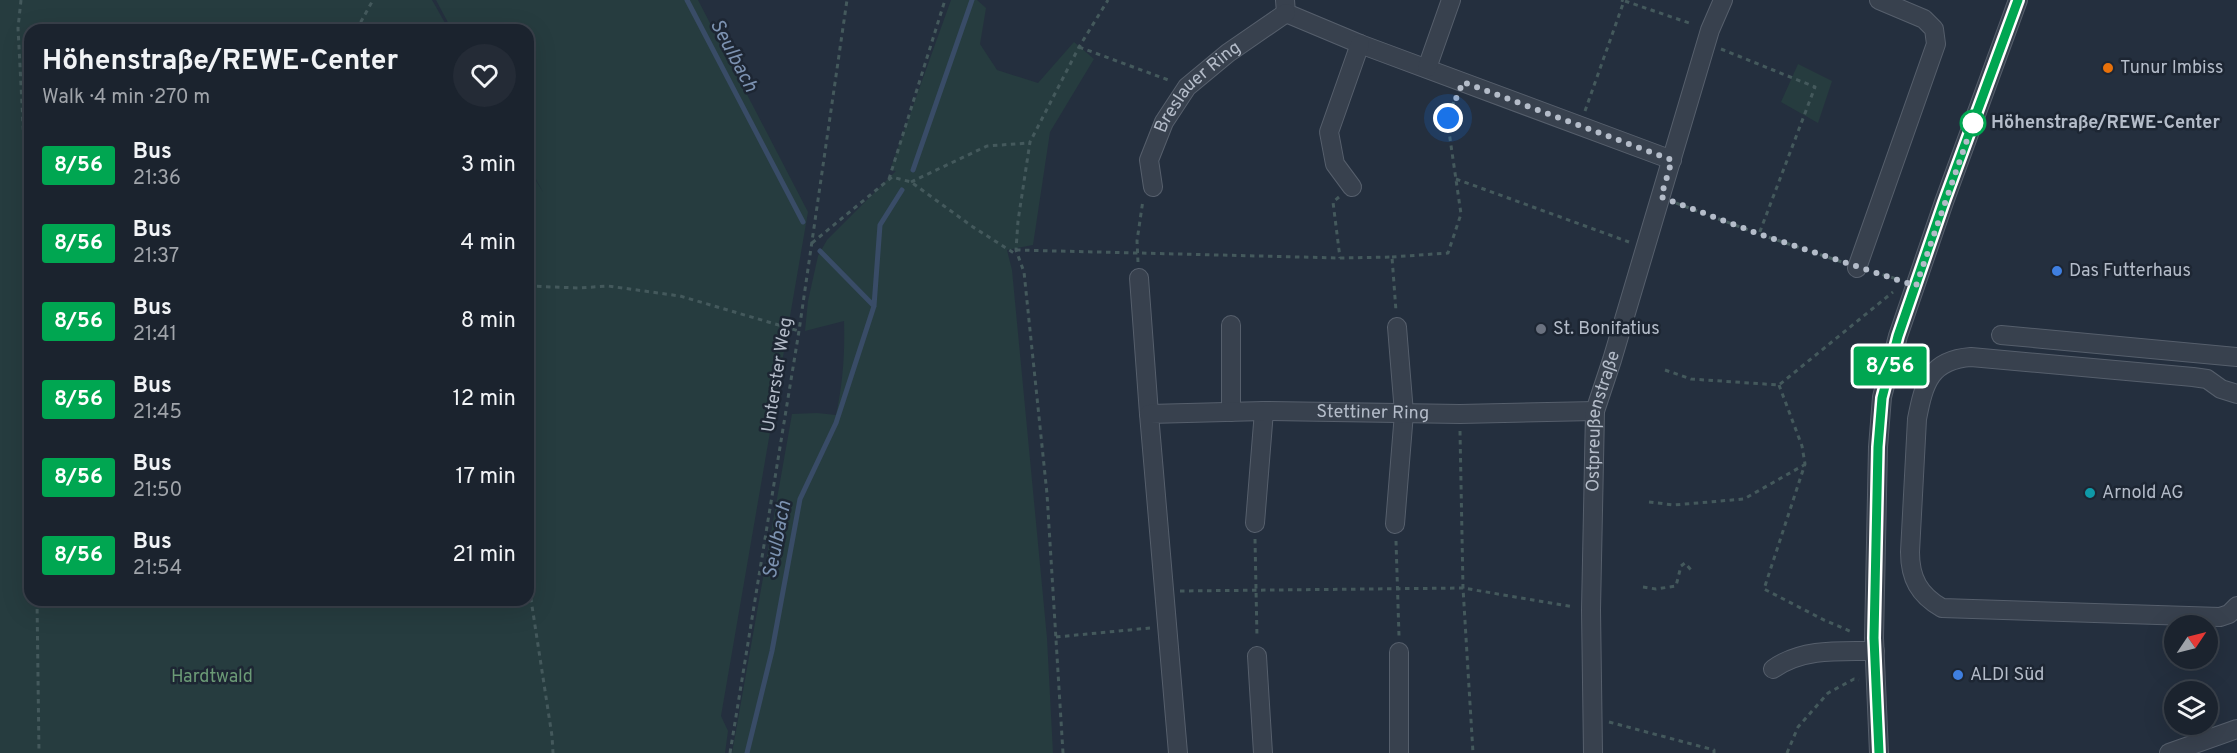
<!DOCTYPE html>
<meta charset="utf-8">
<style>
:root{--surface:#1b232e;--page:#242b36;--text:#f1f3f6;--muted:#a0a4aa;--line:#39404a}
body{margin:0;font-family:Overpass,sans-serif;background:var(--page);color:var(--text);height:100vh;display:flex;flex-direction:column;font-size:22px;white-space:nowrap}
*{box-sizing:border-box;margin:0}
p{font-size:20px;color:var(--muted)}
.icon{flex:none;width:33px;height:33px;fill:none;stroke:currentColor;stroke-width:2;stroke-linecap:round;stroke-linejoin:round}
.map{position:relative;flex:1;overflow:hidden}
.sheet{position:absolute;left:24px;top:24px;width:510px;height:582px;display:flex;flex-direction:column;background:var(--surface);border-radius:18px;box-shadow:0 6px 24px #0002,0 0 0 2px var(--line)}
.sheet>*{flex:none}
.badge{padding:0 12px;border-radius:4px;font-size:21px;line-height:39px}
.needle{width:39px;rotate:55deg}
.tools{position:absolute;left:2164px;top:615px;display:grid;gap:12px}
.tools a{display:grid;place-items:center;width:54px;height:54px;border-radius:50%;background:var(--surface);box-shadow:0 6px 24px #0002,0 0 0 2px var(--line);font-size:30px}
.you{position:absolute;width:30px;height:30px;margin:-15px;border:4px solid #fff;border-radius:50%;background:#1a73e8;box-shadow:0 0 0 9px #1a73e833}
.map>.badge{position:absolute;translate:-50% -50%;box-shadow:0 0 0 3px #fff}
.round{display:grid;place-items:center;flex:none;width:63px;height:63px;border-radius:32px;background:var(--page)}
.headline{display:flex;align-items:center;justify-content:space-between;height:102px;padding:0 18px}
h1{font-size:28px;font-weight:700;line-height:45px}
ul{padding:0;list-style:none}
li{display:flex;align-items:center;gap:18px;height:78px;padding:0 18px}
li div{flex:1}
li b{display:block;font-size:22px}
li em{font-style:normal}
li .badge{min-width:66px;font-weight:700;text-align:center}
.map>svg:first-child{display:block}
.green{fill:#263c3f}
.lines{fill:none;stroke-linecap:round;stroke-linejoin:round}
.stream{stroke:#394c67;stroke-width:5}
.minor-casing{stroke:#565f6c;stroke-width:20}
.path{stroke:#44595c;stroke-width:3;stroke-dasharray:4.5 4.5;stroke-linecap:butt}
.minor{stroke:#38414e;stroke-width:18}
.line-casing{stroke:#fff;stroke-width:14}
.line{stroke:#00a651;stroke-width:9}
.walk{stroke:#b4bcc9;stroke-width:6;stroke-dasharray:0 10.8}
.food-dot{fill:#e8710a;stroke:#1d2633;stroke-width:2}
.stop-dot{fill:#fff;stroke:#00a651;stroke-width:3}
.shop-dot{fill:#3f7fe0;stroke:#1d2633;stroke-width:2}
.worship-dot{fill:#6b7280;stroke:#1d2633;stroke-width:2}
.culture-dot{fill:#0f9aa8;stroke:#1d2633;stroke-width:2}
.labels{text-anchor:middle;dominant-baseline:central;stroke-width:5;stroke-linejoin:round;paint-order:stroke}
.poi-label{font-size:18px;fill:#b4bcc9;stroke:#1d2633;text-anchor:start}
.street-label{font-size:18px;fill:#b4bcc9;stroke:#1d2633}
.stop-label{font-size:18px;font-weight:bold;fill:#b4bcc9;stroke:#1d2633;text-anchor:start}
.park-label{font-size:18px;fill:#6b9a76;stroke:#1d2633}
.water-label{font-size:20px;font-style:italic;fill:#7c92b1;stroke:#1d2633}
</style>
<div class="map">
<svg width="2237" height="753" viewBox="0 0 2237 753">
<rect width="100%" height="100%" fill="#242f3e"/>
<path class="green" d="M0,0h432l17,30h-419v570h498v-432l15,24 -15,-27v-135h-76l-16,-30h262l110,212 -87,504 7,15 -3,22h-725z
M951,0h26l9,8 -6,36 17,26 41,13 36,-41 20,17 -44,73 -17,113 -26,5 5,20 35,368 6,115h-321l60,-339 25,-1 19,2c7,-32 9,-62 8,-94l-39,10 3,-30 10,-45 9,-16 69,-69 -6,-1z
M1798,64l34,17 -14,42 -37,-21z"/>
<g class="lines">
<path class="stream" d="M687,0l116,222
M913,170l59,-170
M820,251l54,55
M747,753l25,-102 28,-152 36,-76 38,-117 6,-81 22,-35"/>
<g class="minor-casing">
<g id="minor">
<path d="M1285,0l1,13 74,31 312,116"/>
<path d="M1427,68l24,-68"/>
<path id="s1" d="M1153,187l-4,-27 15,-38 23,-35 41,-34 58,-40"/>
<path d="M1352,187l-17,-23 -6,-32 31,-88"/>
<path d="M1857,268l79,-224 -2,-15 -10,-10 -45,-19"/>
<path d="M1139,278l10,136"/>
<path d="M2001,335l236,22"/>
<path d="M2237,394l-16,-5 -14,-10 -14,-2 -222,-20c-41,3 -47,26 -54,62l-7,133c0,26 9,43 32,56l278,9 9,-3 8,-8"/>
<path d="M1231,412v-87"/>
<path d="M1255,523l9,-112"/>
<path d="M1395,524l9,-111 -7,-86"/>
<path d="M1399,652v101"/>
<path d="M1257,656l6,97"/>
<path d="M1773,669c29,-21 67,-18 102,-18"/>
<path id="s2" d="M1178,753l-29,-339 115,-3 196,3 135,-3"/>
<path id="s3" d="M1593,753l-2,-143 4,-199 17,-51 98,-330 13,-30"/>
<path d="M1879,753l-5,-115 4,-191 4,-50 16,-61 46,-134 74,-202"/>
<path d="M2169,753l68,-24"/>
</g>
</g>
<path class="path" d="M21,0l-3,28 12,229
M1625,1l67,23
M360,30l-2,-3 15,-27
M1079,47l92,34
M1721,49l94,38 -56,147
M1585,111l39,-110 -3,-1
M889,179l56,-179
M1456,179l173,63
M911,182l76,-36 42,-3
M1339,197l-6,5 7,56
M1676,203l83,31 83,28
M812,243l80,-66 19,5 62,45 44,28
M1016,250l324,8 52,-1 4,54
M1392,257l56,-4 13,-39 -14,-96 9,-21
M1138,262l-1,-21 6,-41
M1874,272l26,8
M528,286l50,2 30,-2 72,10 119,35
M1665,370l26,9 88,6 114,-93
M1779,385l23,61 3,18 -41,125 60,31 28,12
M1460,431l3,157 10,165
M1649,502l25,3 70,-6 60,-34
M1255,539l2,99
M1396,541l3,95
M528,580l24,156 1,17
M1643,587l13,2 20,-3 5,-20 4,-3 7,8
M1180,591l283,-3 111,19
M37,600l2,153
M1056,637l94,-9
M1609,722l105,28v3
M730,753l69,-422 48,-331
M1063,753l-16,-259 -23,-222 -8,-22 2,-29 12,-79 49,-95 29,-47
M1787,753l11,-26 30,-34 26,-14 5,1"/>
<use href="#minor" class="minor"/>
</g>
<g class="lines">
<g class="line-casing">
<path id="line" d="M1879,753l-5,-115 4,-191 4,-49 16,-62 46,-134 74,-202"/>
</g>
<use href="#line" class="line"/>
<path class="walk" d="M1448,118l15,-36 209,78 -11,37 98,37 157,52 57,-163"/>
</g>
<circle class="food-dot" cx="2108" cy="68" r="6"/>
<circle class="stop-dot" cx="1973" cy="123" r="12"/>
<g class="shop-dot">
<circle cx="2057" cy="271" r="6"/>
<circle cx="1958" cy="675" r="6"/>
</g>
<circle class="worship-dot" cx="1541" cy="329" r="6"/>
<circle class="culture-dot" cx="2090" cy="493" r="6"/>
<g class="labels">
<g class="poi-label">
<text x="2120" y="68">Tunur Imbiss</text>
<text x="2069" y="271">Das Futterhaus</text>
<text x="1553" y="329">St. Bonifatius</text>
<text x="2102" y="493">Arnold AG</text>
<text x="1970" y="675">ALDI Süd</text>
</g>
<g class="street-label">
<text stroke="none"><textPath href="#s1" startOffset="117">Breslauer Ring</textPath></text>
<text transform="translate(778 375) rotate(-81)">Unterster Weg</text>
<text stroke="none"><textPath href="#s2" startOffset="564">Stettiner Ring</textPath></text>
<text stroke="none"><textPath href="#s3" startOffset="333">Ostpreußenstraße</textPath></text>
</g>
<g class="stop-label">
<text x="1991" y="123">Höhenstraße/REWE-Center</text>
</g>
<g class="park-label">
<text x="212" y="677">Hardtwald</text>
</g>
<g class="water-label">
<text transform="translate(733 56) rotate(62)">Seulbach</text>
<text transform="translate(778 540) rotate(-79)">Seulbach</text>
</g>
</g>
</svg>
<div class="tools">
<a><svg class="needle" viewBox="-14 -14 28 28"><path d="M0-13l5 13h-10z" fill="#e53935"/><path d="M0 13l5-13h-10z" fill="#a0a4aa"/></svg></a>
<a><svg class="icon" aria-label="layers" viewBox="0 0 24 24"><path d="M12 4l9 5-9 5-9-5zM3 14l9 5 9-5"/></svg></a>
</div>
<div class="you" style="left:1448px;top:118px"></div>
<b class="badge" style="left:1890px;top:366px;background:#00a651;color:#fff">8/56</b>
<section class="sheet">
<div class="headline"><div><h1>Höhenstraße/REWE-Center</h1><p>Walk · 4 min · 270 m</p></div><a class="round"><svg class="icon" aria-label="heart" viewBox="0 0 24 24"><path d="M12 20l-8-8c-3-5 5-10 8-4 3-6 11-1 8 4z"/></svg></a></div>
<ul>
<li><span class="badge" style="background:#00a651;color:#fff">8/56</span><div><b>Bus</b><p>21:36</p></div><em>3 min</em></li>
<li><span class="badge" style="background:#00a651;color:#fff">8/56</span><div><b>Bus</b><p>21:37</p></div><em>4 min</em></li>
<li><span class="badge" style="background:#00a651;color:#fff">8/56</span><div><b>Bus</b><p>21:41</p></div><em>8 min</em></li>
<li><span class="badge" style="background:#00a651;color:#fff">8/56</span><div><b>Bus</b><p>21:45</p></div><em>12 min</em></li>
<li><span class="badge" style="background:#00a651;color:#fff">8/56</span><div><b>Bus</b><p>21:50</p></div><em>17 min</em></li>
<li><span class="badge" style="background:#00a651;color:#fff">8/56</span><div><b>Bus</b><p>21:54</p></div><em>21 min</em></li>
</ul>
</section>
</div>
